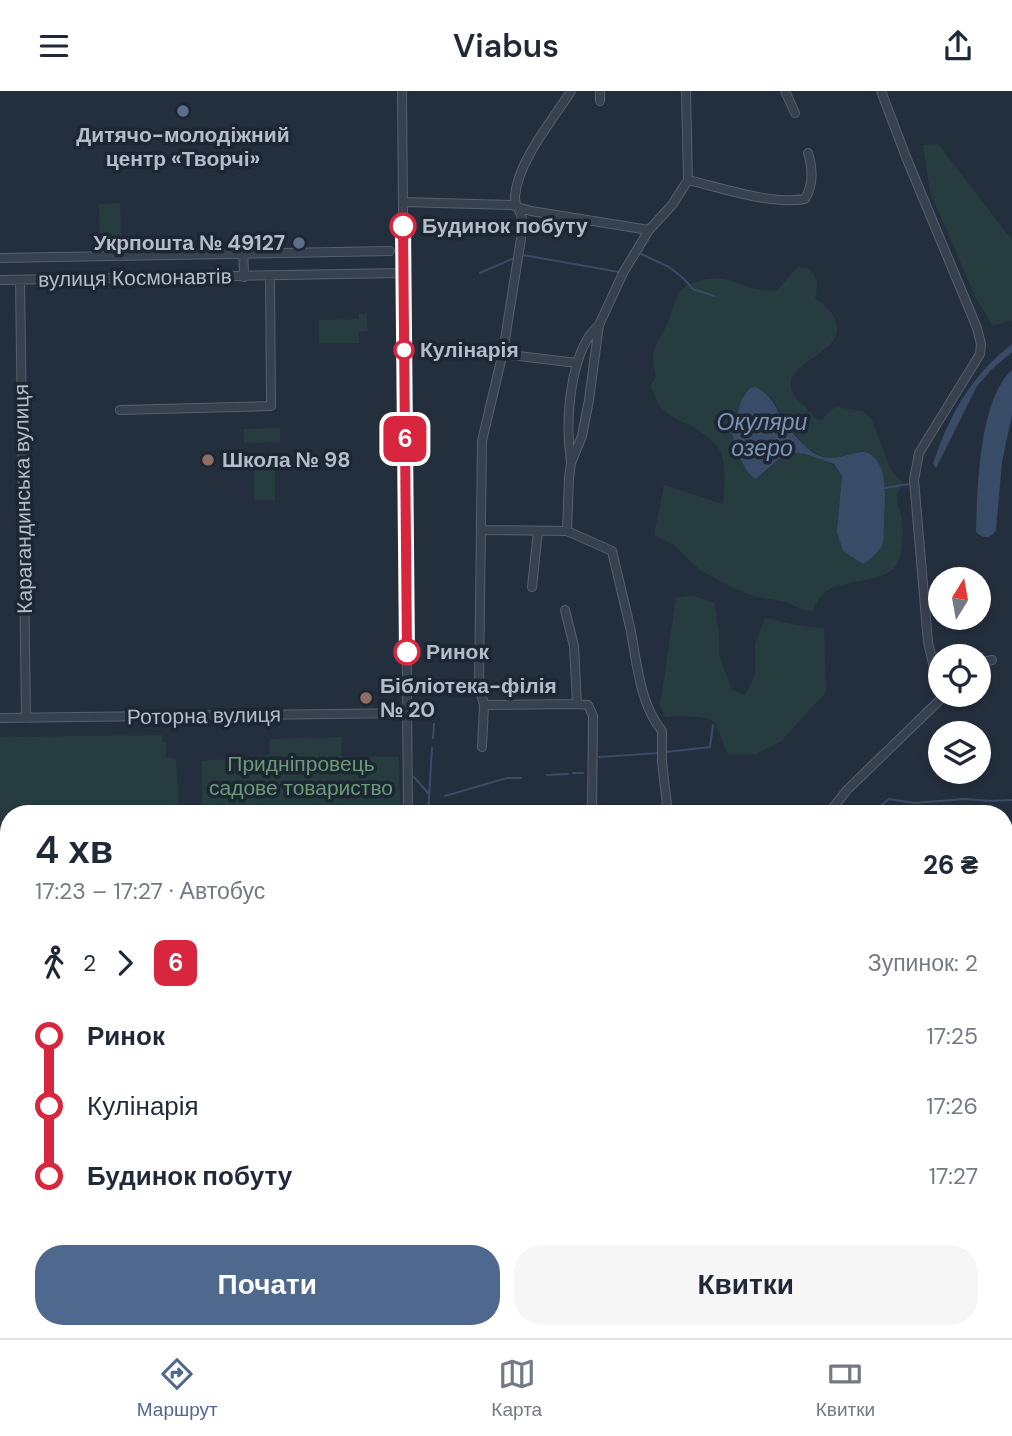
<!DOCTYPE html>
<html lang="uk">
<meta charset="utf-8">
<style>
:root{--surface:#fff;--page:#f6f6f7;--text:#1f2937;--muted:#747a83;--line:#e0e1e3;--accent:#4f688e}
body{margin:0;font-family:"DM Sans",sans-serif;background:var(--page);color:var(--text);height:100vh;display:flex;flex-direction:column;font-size:26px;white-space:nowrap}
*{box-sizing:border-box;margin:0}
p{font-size:23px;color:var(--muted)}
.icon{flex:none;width:38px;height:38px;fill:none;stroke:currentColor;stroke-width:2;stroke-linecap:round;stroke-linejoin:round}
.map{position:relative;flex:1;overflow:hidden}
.sheet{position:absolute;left:0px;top:714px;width:1013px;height:534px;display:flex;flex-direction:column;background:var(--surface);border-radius:28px 28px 0 0;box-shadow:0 4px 10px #0003}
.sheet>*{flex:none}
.badge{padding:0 14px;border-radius:10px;font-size:24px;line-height:46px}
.needle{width:46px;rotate:11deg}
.fabs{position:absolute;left:928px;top:476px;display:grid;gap:14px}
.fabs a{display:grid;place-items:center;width:63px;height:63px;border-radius:50%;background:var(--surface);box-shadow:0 4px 10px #0003;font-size:35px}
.map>.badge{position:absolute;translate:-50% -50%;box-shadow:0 0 0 4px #fff}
.legs{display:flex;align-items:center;gap:10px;height:77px;padding:0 35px;font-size:23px}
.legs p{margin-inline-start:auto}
.overview{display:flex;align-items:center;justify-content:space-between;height:119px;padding:0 35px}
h1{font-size:38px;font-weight:600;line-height:52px}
.cta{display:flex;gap:14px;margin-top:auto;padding:14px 35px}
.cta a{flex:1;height:80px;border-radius:28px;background:var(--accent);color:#fff;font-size:28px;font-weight:600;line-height:80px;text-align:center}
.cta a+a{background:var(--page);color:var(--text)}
ul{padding:0 35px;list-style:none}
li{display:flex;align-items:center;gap:24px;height:70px;font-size:26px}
li i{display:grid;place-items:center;width:10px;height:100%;margin:0 9px;background:currentColor}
li i::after{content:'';width:18px;height:18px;margin:-9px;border:5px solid;border-radius:50%;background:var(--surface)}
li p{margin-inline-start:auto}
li:first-child i{background:linear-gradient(#0000 50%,currentColor 0)}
li:last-child i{background:linear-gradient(currentColor 50%,#0000 0)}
header{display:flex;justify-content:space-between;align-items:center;height:91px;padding:0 35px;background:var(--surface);font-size:32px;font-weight:600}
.menu{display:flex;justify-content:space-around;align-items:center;height:98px;border-top:2px solid var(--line);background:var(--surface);font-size:19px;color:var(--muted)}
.menu a{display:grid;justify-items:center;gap:4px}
.menu .selected{color:var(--accent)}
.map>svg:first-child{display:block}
.green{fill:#263c3f;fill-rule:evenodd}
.water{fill:#394c67}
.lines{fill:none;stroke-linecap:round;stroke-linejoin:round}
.stream{stroke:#394c67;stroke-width:2}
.minor-tunnel{stroke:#3a4453;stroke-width:8;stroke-dasharray:8 4;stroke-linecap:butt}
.minor-casing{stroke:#565f6c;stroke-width:10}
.minor{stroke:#38414e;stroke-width:8}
.line-1-casing{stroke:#fff;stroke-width:16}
.line-1{stroke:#d7263d;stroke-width:10}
.service-dot{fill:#5c6f8a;stroke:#1d2633;stroke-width:2.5}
.stop-1-dot{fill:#fff;stroke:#d7263d;stroke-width:3.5}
.education-dot{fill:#8d6e63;stroke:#1d2633;stroke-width:2.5}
.labels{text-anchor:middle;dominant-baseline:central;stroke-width:7;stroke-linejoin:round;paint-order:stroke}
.poi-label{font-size:21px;font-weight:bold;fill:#b4bcc9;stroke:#1d2633;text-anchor:start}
.stop-label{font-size:21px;font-weight:bold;fill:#b4bcc9;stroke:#1d2633;text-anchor:start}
.street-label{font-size:21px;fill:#b4bcc9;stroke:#1d2633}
.park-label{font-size:21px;fill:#6b9a76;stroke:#1d2633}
.water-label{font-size:23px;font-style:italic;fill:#7c92b1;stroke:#1d2633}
</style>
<header><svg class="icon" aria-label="menu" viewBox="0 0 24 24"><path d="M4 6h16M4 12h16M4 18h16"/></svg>Viabus<svg class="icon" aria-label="share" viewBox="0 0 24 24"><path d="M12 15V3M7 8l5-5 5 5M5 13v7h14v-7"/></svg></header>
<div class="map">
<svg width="1012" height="1247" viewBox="0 0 1012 1247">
<rect width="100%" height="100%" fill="#242f3e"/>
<path class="green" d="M938,53l74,96v80l-19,6 -18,-30 -45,-104 -7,-47z
M120,112l1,37h-21l-1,-36z
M798,176l11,1c9,10 9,17 6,30 5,4 12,9 16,14 33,46 -76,49 -28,93 6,5 9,11 15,15l5,-1 7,-9 7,-3 26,4 9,8 18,50 12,13c-1,6 -5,10 -5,15 0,7 4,15 5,22 2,12 1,31 -4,43 -10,23 -54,15 -74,31 -5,4 -9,12 -12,18l-11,-2 -15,-7 -32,-6 -21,-8 -33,-18 -27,-26 -19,-9 10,-50 59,19c1,-16 4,-41 -4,-55 -13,-22 -44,-25 -59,-43 -4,-6 -7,-14 -10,-20l6,-9c-7,-31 0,-28 12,-55 4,-9 6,-22 12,-30 4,-6 11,-9 18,-11 34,-11 48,14 79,9zM749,298l22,8c15,26 37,68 73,61 5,-1 11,-4 16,-7 37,18 22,53 24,87 -9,-11 -38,-41 -41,-51 -3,-8 0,-13 -7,-20 -6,-7 -36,-16 -45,-13 -15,4 -22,18 -35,25 -15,-7 -26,-47 -25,-63l7,-4 3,-12z
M359,223h8l1,17 -9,1v11h-40v-23l40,-1z
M280,337v14l-36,1v-14z
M254,368h21v41h-21z
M692,505l22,6 5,32v22l13,34 13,5 10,-19v-32l10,-26 36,8 23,2 2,64 -46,50 -24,12h-28c-5,-8 -9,-25 -13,-31 -6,-9 -39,-6 -50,-6l-5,-11 16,-109z
M162,644l1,7h3v15l10,2 3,55h-170v49h-9v-126z
M342,646l-1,19 58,1 1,57h-198v-53l67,-6 1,-16z"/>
<path class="water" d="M1012,253v8l-21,18 -14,16 -41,82 -3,-4c16,-49 38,-88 79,-120z
M1012,279v45l-10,47 -6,68c-5,9 -13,9 -20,2 1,-42 3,-133 36,-162z
M755,296c22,11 20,24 33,41 6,7 16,17 23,23 22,17 45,-4 57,2 23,12 16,51 16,71 -1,6 1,15 -2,21 -4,8 -12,15 -19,19l-20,-13 -6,-19 5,-56 -8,-12 -29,-10 -12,-1 -14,6 -23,20c-15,-7 -24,-44 -27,-60l9,-7 3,-12 8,-11z"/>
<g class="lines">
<path class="stream" d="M639,162l30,14 14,11 10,11 21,7
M523,164l96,17
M480,182l34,-15
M885,397l24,-4
M433,647l1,-14
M666,661l44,-5 3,-22
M599,666l61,-4
M573,682h10
M547,684l21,-1
M414,686l14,16
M445,705l62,-18h14
M428,723l4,-66
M870,723l19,-15 25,4 51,-4 25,2 22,-1
M933,1239v8"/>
<path class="minor-tunnel" d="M243,143v12"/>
<g class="minor-casing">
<path id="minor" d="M402,0l6,723
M571,0c-19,30 -53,70 -56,105 -1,13 8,14 8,30l-20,126 -21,89 -3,244 5,20 93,-1
M785,0l10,22
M881,0l25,66 71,171 4,16 -1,10 -61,99 -5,27 14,162 12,52
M600,10v-10
M688,89c34,8 83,25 117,19 9,-15 8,-30 3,-46
M403,111l108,3 20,6 118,19
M243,155l1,31
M0,167l390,-7
M0,189l404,-7
M20,189l6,438
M502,263l75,9
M120,319l151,-4 -1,-130
M571,370c-6,-37 -2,-110 28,-136
M481,439l86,1
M532,496l6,-56
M565,519l9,36 3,58 11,1 5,11 -1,98
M978,572l14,-3
M0,627l408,-5
M482,656l2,-42
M668,723l-6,-52v-31c-23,-28 -25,-70 -32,-104 -6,-26 -12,-51 -18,-76l-45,-20 2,-53 2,-15 11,-27 7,-36 10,-75 24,-52 26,-43 23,-25 16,-25 -2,-89
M828,723l19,-24 98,-95
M0,796h9
M1004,841h8
M0,903h9
M0,1069h9
M0,1245l202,-3 258,1c36,-6 73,-1 109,4
M632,1247v-8
M893,1247v-8
M985,1247l1,-8"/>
</g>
<use href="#minor" class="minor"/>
</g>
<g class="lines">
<g class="line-1-casing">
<path id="line-1" d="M403,135l4,426"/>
</g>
<use href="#line-1" class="line-1"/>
</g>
<g class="service-dot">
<circle cx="183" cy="20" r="7"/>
<circle cx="299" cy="152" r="7"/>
</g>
<g class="stop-1-dot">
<circle cx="403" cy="135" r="12"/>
<circle cx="404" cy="259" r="9"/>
<circle cx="407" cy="561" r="12"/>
</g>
<g class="education-dot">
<circle cx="208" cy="369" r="7"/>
<circle cx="366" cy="607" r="7"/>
</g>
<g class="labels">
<g class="poi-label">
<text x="183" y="44" text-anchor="middle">Дитячо-молодіжний<tspan x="183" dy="24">центр «Творчі»</tspan></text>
<text x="285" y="152" text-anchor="end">Укрпошта № 49127</text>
<text x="222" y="369">Школа № 98</text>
<text x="380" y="595">Бібліотека-філія<tspan x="380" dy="24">№ 20</tspan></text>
</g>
<g class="stop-label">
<text x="422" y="135">Будинок побуту</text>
<text x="420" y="259">Кулінарія</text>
<text x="426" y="561">Ринок</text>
</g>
<g class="street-label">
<text transform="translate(135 187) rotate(-1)">вулиця Космонавтів</text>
<text transform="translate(23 408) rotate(-91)">Карагандинська вулиця</text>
<text transform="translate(204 625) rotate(-1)">Роторна вулиця</text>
</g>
<g class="park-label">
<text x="301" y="673">Придніпровець<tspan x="301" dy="24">садове товариство</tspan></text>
</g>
<g class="water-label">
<text x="762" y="331">Окуляри<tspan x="762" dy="26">озеро</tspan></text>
</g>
</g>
</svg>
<div class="fabs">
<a><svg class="needle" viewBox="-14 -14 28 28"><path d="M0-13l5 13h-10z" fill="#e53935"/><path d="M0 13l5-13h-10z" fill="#747a83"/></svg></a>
<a><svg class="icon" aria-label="locate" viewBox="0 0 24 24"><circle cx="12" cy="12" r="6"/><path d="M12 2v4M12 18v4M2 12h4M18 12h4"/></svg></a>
<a><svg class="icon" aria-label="layers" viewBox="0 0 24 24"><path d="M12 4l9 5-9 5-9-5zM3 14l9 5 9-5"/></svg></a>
</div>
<b class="badge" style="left:405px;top:348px;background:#d7263d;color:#fff">6</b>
<section class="sheet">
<div class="overview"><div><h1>4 хв</h1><p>17:23 – 17:27 · Автобус</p></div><b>26 ₴</b></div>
<div class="legs"><svg class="icon" aria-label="walk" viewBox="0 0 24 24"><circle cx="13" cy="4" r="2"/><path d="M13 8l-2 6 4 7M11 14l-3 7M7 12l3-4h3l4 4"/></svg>2<svg class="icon" aria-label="forward" viewBox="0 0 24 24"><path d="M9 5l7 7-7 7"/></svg><b class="badge" style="background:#d7263d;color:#fff">6</b><p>Зупинок: 2</p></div>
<ul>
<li><i style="color:#d7263d"></i><b>Ринок</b><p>17:25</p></li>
<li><i style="color:#d7263d"></i><span>Кулінарія</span><p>17:26</p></li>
<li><i style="color:#d7263d"></i><b>Будинок побуту</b><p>17:27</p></li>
</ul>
<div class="cta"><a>Почати</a><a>Квитки</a></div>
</section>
</div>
<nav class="menu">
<a class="selected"><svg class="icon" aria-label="directions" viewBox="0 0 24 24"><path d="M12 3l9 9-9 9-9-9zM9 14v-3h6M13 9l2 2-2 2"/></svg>Маршрут</a>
<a><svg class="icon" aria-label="map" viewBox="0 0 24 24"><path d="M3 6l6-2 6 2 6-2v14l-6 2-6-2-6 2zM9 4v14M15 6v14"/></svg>Карта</a>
<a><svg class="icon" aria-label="tickets" viewBox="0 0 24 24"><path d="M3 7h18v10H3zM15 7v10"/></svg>Квитки</a>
</nav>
